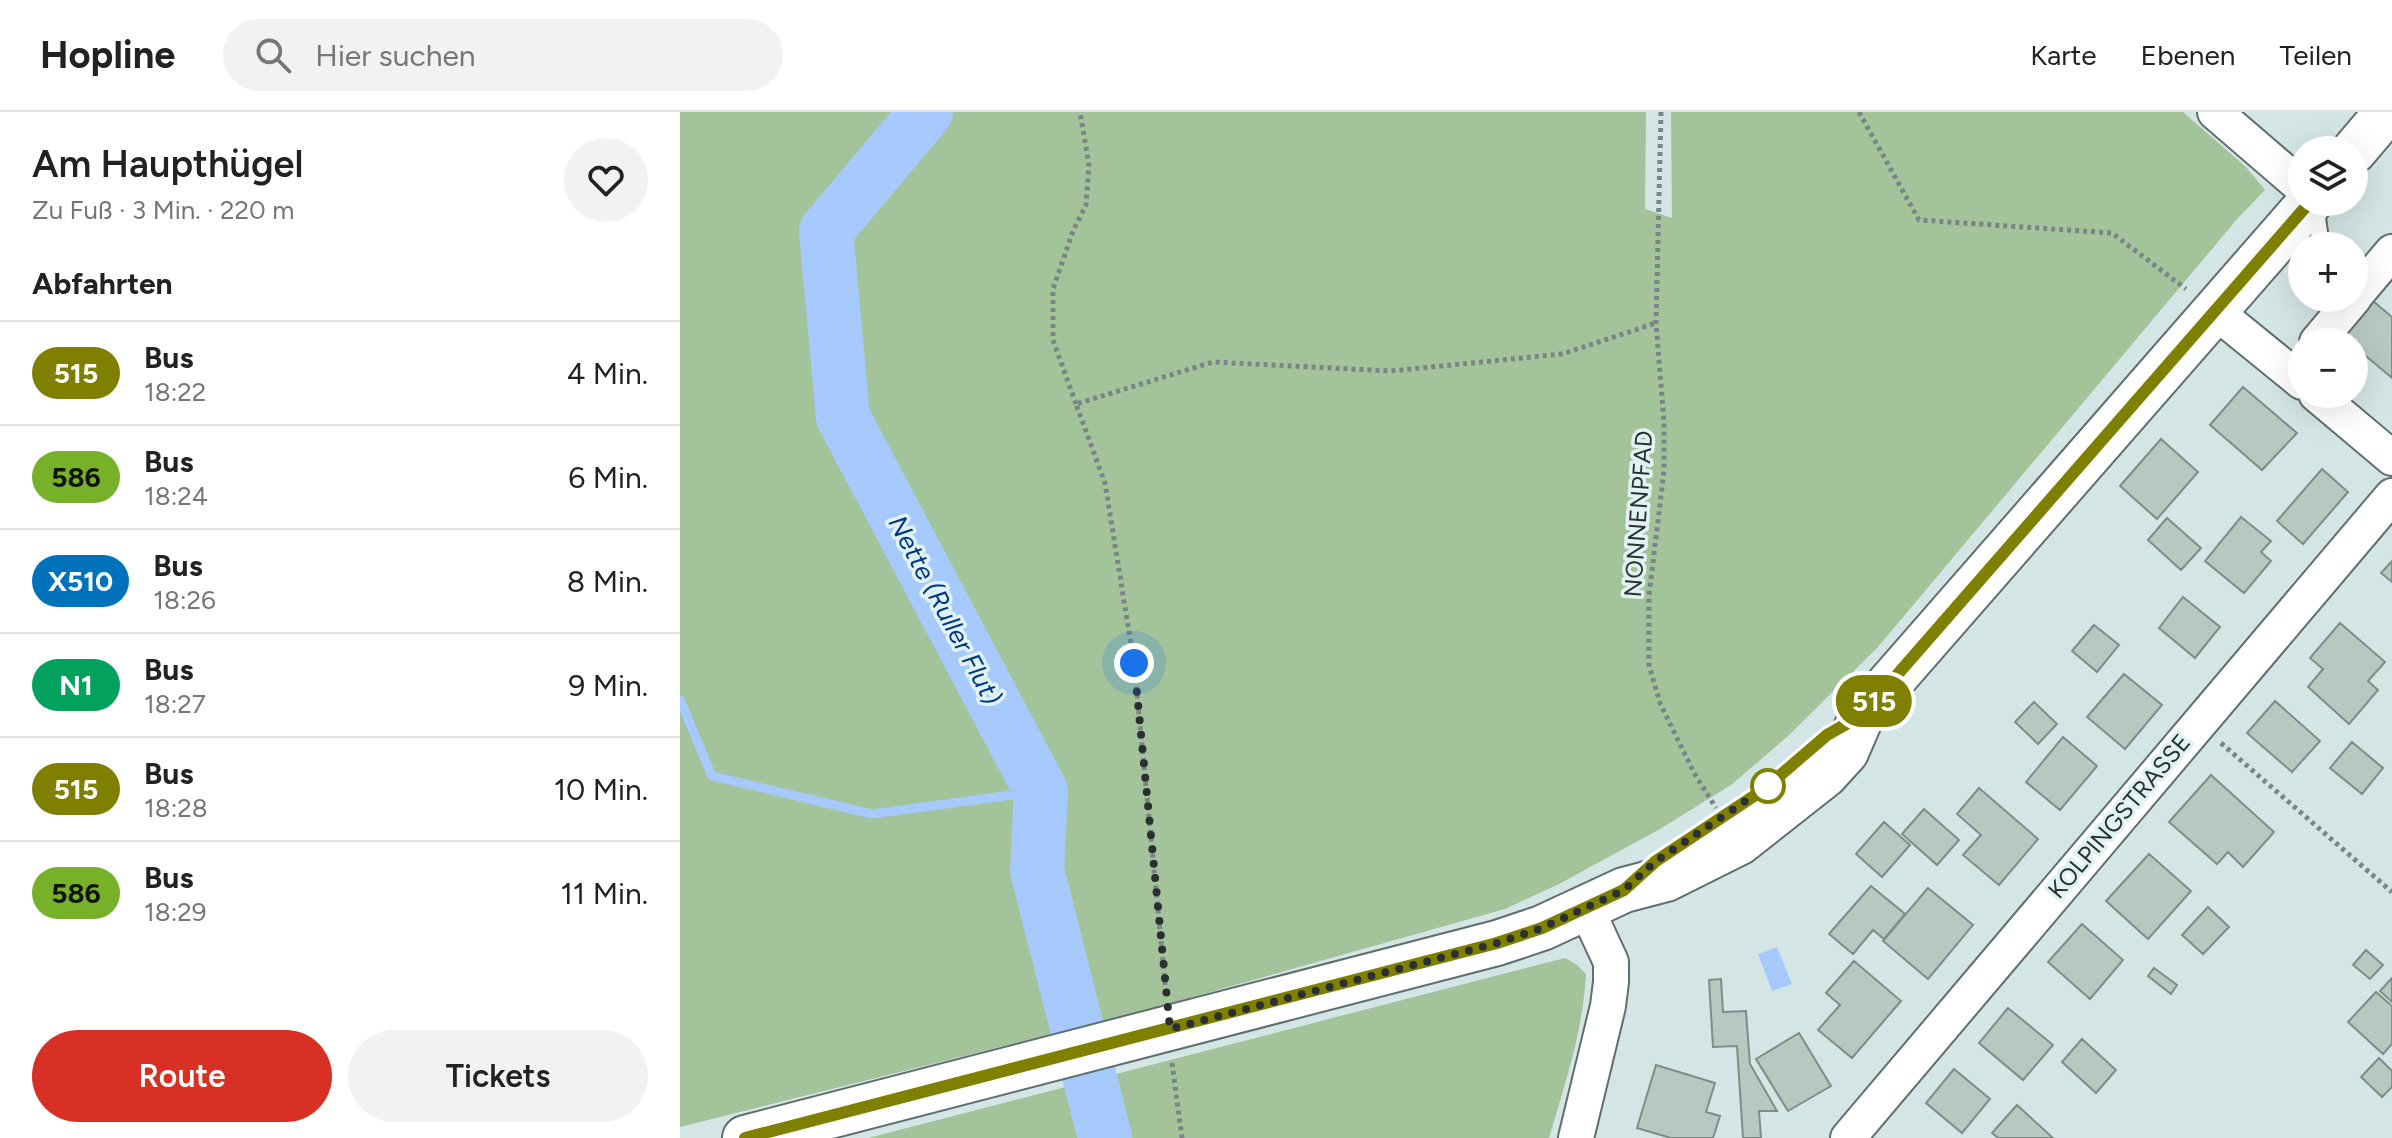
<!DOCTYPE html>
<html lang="de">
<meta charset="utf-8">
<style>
:root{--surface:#fff;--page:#f2f2f2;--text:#222;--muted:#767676;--line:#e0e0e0;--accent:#d93025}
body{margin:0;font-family:Figtree,sans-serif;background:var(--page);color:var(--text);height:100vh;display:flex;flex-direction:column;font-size:30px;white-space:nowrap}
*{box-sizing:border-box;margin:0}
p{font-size:26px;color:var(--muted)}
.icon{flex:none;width:44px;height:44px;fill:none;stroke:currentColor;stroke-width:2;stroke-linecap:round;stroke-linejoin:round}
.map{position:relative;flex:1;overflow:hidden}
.drawer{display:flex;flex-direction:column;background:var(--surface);width:680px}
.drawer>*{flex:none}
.badge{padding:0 16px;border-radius:26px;font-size:28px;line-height:52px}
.tools{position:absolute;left:1608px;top:24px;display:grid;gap:16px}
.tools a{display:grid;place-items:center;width:80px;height:80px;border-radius:50%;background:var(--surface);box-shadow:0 8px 32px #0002;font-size:40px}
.you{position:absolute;width:40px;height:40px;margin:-20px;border:6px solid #fff;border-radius:50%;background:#1a73e8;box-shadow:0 0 0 12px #1a73e833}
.map>.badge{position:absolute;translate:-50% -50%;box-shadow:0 0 0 4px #fff}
h2{padding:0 32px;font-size:30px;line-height:72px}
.round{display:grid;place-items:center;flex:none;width:84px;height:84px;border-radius:42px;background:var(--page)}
.headline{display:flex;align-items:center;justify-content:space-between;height:136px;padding:0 32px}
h1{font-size:38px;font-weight:600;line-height:60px}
.cta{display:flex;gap:16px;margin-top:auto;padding:16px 32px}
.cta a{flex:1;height:92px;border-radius:48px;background:var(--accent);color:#fff;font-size:32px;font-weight:600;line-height:92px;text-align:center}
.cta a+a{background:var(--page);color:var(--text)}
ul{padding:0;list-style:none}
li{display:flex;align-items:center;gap:24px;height:104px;padding:0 32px;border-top:2px solid var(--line)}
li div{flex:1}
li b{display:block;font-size:30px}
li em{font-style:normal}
li .badge{min-width:88px;font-weight:700;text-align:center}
header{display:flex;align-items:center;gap:48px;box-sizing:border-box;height:112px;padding:0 40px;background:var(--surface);border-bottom:2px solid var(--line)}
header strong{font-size:38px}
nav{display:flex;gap:44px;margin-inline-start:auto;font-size:28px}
.search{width:560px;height:72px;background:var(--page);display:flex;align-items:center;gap:20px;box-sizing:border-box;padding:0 28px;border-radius:44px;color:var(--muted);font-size:30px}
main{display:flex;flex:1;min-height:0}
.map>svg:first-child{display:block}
.green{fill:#a3c49a}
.water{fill:#a6c9fe}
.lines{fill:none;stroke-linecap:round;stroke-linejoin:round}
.stream{stroke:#a6c9fe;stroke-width:9}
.river{stroke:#a6c9fe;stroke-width:54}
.building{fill:#b9c7c1;stroke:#7f8d87;stroke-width:2}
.lane-casing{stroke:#5f6e6f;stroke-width:20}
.street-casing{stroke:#5f6e6f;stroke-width:38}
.secondary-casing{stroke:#5f6e6f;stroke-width:48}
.path{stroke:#7a8686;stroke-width:5;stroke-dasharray:4 4;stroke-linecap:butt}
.lane{stroke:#fff;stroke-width:16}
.street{stroke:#fff;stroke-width:34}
.secondary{stroke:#fff;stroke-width:44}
.line-casing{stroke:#fff;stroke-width:18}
.line{stroke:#808000;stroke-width:12}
.walk{stroke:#2a3030;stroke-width:8;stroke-dasharray:0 14.4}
.stop-dot{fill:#fff;stroke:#808000;stroke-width:4}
.labels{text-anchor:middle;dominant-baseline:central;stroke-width:7;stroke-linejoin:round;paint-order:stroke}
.street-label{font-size:24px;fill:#2a3030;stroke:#e1f2f3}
.water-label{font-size:26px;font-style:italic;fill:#003781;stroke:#e1f2f3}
</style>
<header>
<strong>Hopline</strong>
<div class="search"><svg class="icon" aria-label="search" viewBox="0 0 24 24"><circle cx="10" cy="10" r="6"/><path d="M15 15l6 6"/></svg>Hier suchen</div>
<nav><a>Karte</a><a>Ebenen</a><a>Teilen</a></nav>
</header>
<main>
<section class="drawer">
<div class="headline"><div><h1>Am Haupthügel</h1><p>Zu Fuß · 3 Min. · 220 m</p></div><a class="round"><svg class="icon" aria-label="heart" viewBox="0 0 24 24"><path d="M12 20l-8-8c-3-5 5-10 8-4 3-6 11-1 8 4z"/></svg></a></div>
<h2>Abfahrten</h2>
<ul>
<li><span class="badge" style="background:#808000;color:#fff">515</span><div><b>Bus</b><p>18:22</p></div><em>4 Min.</em></li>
<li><span class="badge" style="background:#77b127;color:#111">586</span><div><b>Bus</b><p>18:24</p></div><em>6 Min.</em></li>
<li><span class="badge" style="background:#0072bc;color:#fff">X510</span><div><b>Bus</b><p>18:26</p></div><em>8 Min.</em></li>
<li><span class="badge" style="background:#03a15e;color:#fff">N1</span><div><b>Bus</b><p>18:27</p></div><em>9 Min.</em></li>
<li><span class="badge" style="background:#808000;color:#fff">515</span><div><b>Bus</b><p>18:28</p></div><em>10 Min.</em></li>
<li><span class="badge" style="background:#77b127;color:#111">586</span><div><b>Bus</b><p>18:29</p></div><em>11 Min.</em></li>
</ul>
<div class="cta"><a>Route</a><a>Tickets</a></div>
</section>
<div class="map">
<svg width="1712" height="1026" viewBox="0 0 1712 1026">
<rect width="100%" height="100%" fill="#d4e5e5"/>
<path class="green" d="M0,0h966l-1,97 27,9 -1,-106h512l63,55 19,23 -27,28 -360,429 -91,90 -56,48 -71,44 -101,55 -54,25 -369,104 -456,114z
M885,846l12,7 9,9c-3,57 -21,110 -37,164h-681z"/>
<path class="water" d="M1097,835l15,37 -20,7 -14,-37z"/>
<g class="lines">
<path class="stream" d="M0,588l32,76 160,38 169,-23"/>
<path class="river" d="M246,0l-100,119 17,186 198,374 -4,79 68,268"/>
</g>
<path class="building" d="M1693,189l19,16v61l-38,-32v-4h-5l-6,-5z
M1563,275l54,46 -35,37 -52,-45z
M1481,327l37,33 -41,47 -37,-33z
M1642,357l26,23 -45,52 -26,-23z
M1561,405l30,24 -10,11 10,9 -27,32 -39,-32z
M1487,406l34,30 -20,22 -33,-30z
M1712,449v21l-11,-9z
M1503,485l37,30 -25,31 -36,-30z
M1660,511l45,39 -17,19 10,9 -29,34 -41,-37 15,-18 -13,-11z
M1414,513l25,20 -22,27 -25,-21z
M1444,562l38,31 -37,44 -38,-32z
M1595,589l45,40 -28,31 -45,-39z
M1354,590l23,22 -19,20 -23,-22z
M1383,625l34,29 -37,44 -34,-28z
M1672,630l31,26 -21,26 -32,-26z
M1531,663l63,57 -31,35 -15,-15 -11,12 -48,-42z
M1299,676l59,51 -39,46 -36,-30 18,-20 -24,-21z
M1244,697l35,31 -22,25 -35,-31z
M1204,710l26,23 -28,32 -26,-23z
M1469,742l42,37 -43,48 -42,-38z
M1191,774l34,28 -21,25 -11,-9 -20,24 -24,-20z
M1248,776l45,37 -45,54 -45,-38z
M1528,795l21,20 -26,27 -21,-19z
M1402,812l41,36 -33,39 -42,-37z
M1686,838l17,15 -13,14 -17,-14z
M1174,849l47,40 -49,57 -34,-28 22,-25 -14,-12z
M1474,856l23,17 -6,9 -23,-18z
M1712,866v24l-12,-11z
M1041,867l2,33 23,-1 4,53 27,47h-18l2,27h-18l-6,-92 -24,1 -4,-67z
M1696,880l16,14v38l-9,10 -35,-32z
M1328,896l45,37 -30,35 -44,-37z
M1119,921l32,53 -43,25 -32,-52z
M1402,927l34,31 -20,23 -34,-31z
M1699,946l13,13v16l-10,10 -21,-20z
M976,953l59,18 -9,29 14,4 -7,22h-42l-34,-10z
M1274,957l36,30 -28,34 -36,-30z
M1337,993l36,33h-55l-6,-5z"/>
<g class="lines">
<g class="lane-casing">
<path id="lane" d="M1635,92l6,42"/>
</g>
<g class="street-casing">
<path id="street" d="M1535,0l87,75
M1674,185l38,-45
M1536,200l86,70
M1637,230l37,-44
M1636,282l76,64
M896,1026l32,-132 3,-24v-20l-25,-54
M1168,1026l544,-642"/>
</g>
<g class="secondary-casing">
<path id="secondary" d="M1674,39l33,-39
M65,1026l752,-195 45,-15 82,-38 42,-11 74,-37 85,-67 21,-23 16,-37 448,-513"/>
</g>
<path class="path" d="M981,0l-5,211 8,99v49l-15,124v70l11,38 34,70 22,35
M1179,0l60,108 193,13 74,56
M396,292l-23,-64v-51l20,-58 13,-26 3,-40 -9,-53
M1541,631l171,149
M486,881l-32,-330 -29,-180 -29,-79 137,-42 178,9 171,-17 94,-31
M492,951l10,75"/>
<use href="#lane" class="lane"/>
<use href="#street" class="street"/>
<use href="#secondary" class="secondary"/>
</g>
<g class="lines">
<g class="line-casing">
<path id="line" d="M65,1026l752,-195 45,-15 82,-38 32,-29 107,-71 64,-55 35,-20 448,-513"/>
</g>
<use href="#line" class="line"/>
<path class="walk" d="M454,551l36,366 327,-86 45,-15 82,-38 32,-29 112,-75"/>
</g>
<circle class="stop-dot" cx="1088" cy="674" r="16"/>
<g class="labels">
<g class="street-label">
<text transform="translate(958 402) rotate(-86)">NONNENPFAD</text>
<text transform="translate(1439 704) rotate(-50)">KOLPINGSTRASSE</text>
</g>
<g class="water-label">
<text transform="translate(265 498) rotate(62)">Nette (Ruller Flut)</text>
</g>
</g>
</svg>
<div class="tools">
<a><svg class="icon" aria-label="layers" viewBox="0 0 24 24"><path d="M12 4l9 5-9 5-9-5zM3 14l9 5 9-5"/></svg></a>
<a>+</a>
<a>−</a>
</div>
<div class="you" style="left:454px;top:551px"></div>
<b class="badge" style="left:1194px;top:589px;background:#808000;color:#fff">515</b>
</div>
</main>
